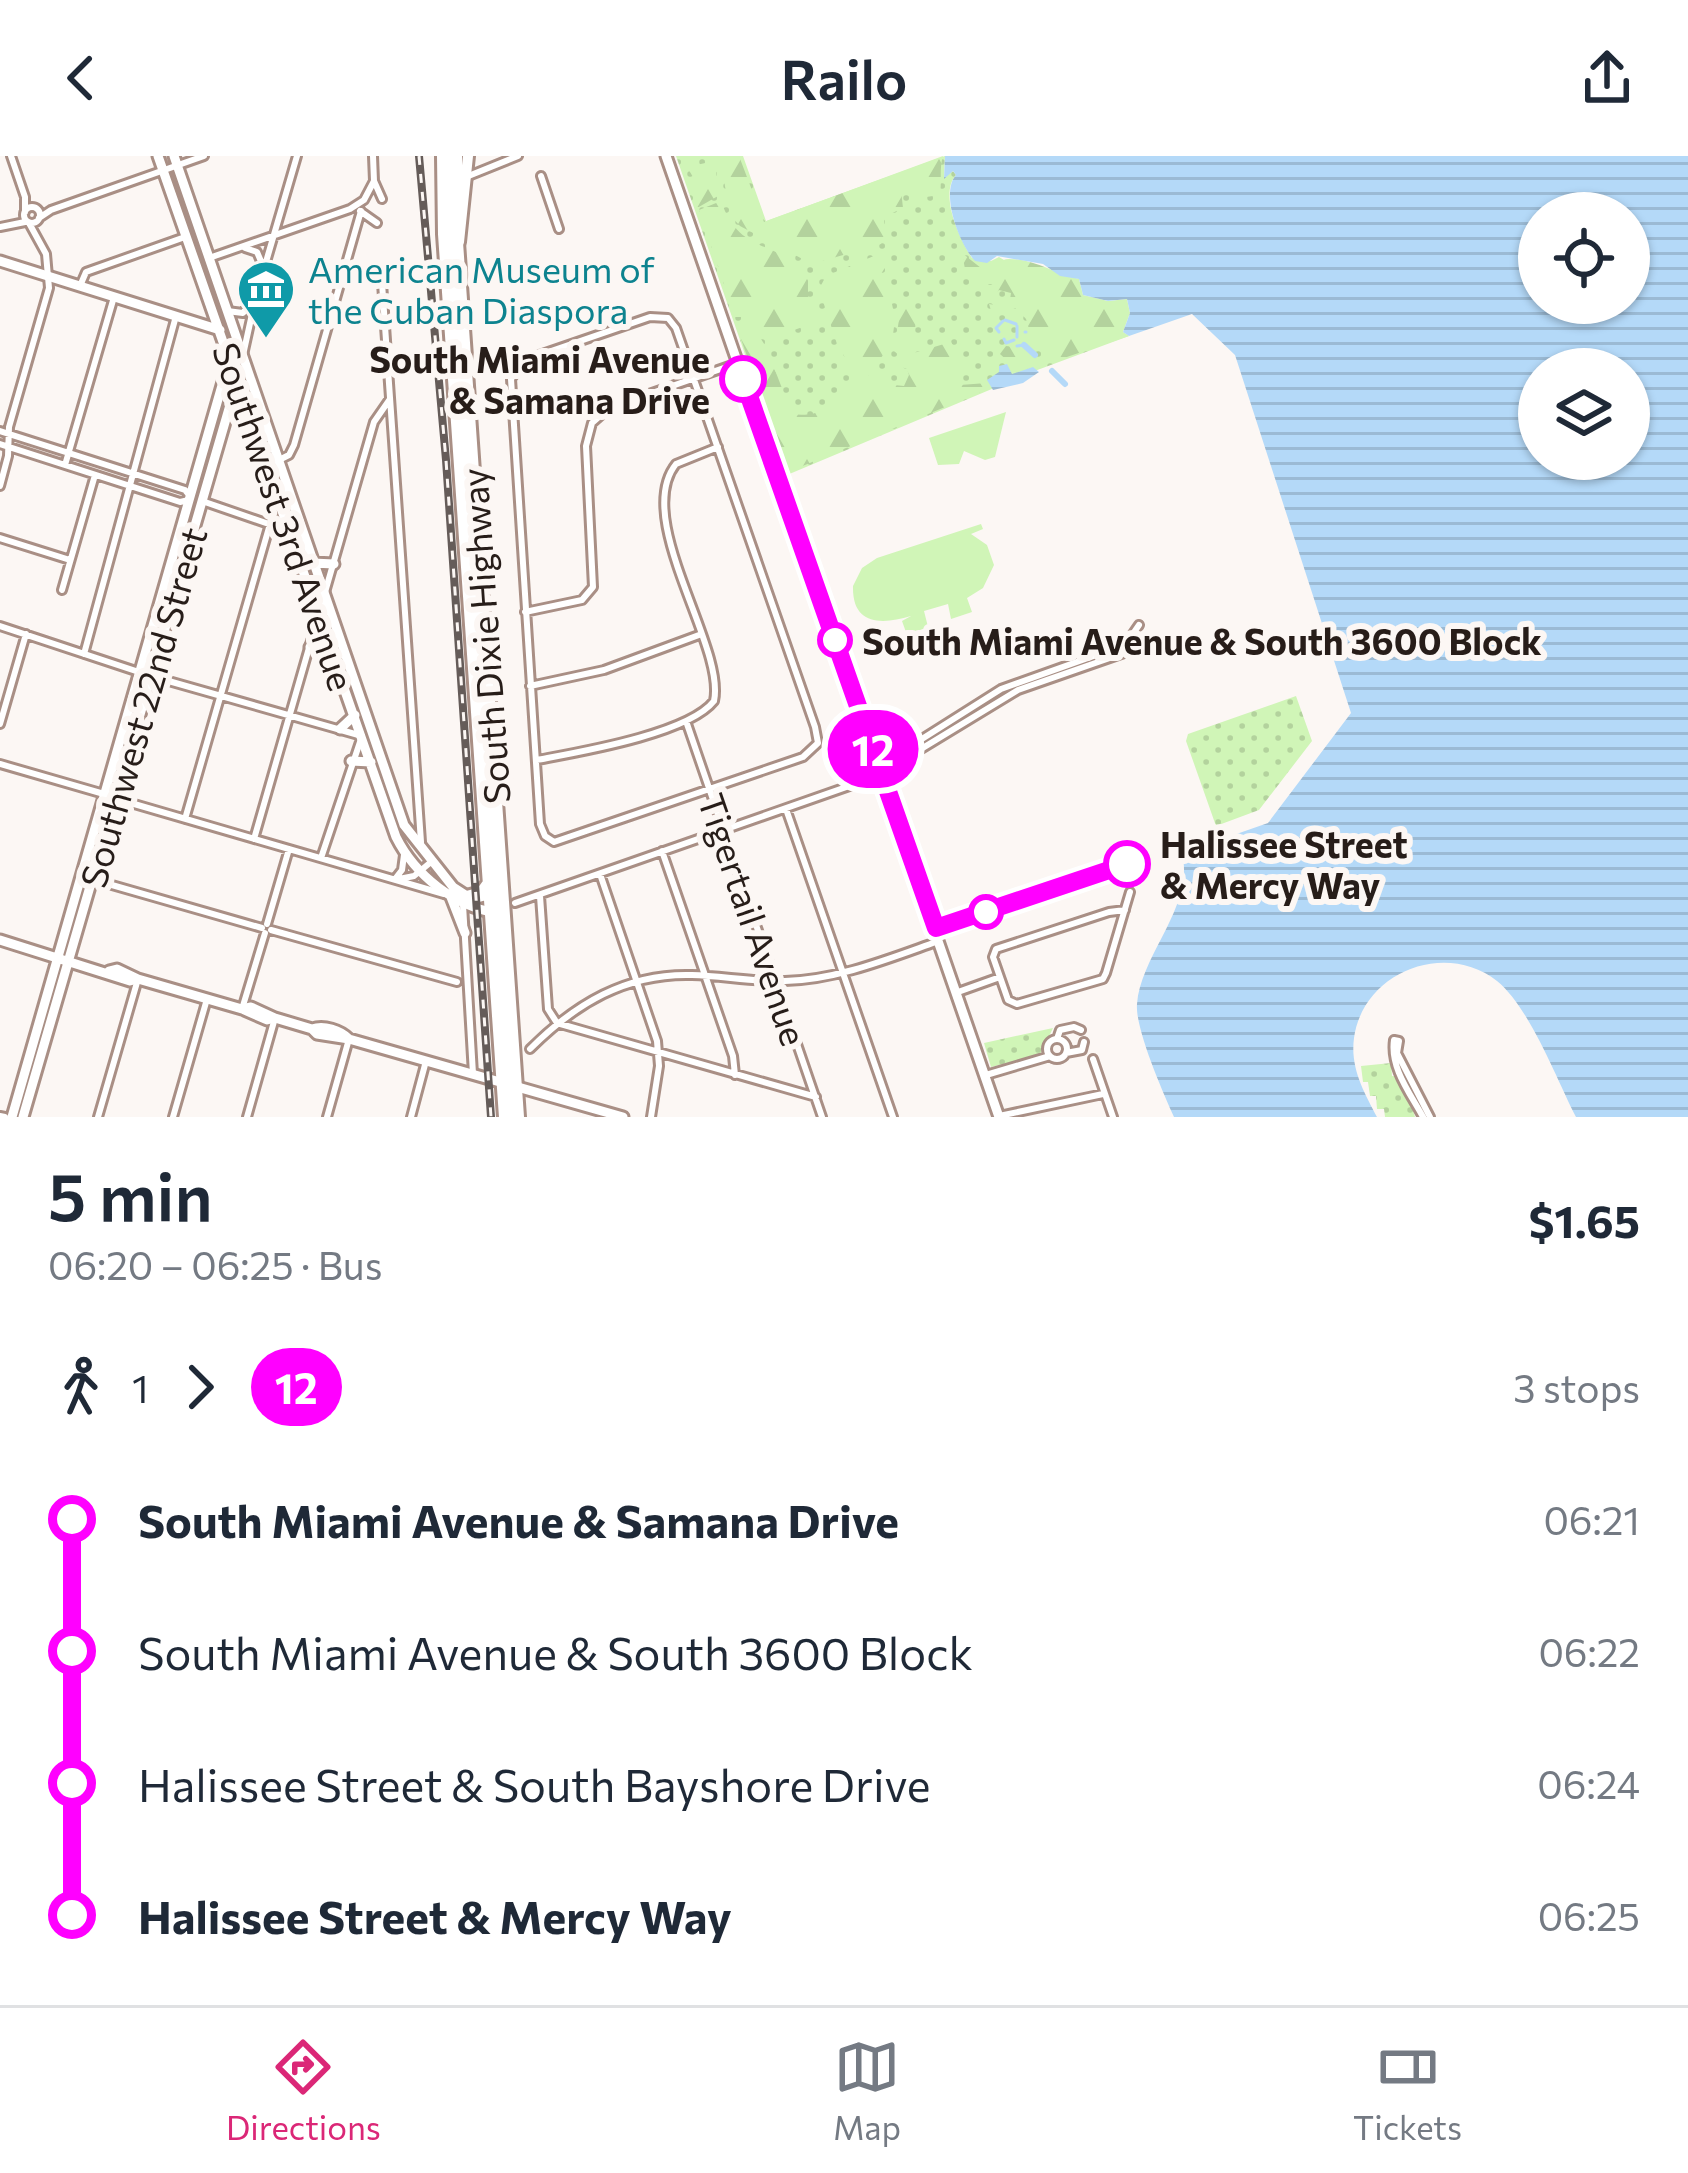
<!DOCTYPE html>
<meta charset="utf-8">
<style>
:root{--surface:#fff;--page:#f2f2f3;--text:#1f2937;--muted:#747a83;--line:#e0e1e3;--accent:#db2777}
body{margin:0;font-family:Commissioner,sans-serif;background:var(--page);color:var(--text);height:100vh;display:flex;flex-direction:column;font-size:45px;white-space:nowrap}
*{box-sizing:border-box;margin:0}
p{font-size:39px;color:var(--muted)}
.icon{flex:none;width:66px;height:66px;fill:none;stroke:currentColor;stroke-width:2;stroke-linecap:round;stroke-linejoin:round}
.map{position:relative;height:961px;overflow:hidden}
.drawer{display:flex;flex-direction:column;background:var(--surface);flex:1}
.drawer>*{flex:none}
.badge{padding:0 24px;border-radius:39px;font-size:42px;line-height:78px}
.fabs{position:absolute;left:1518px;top:36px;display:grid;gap:24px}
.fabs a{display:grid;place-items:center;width:132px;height:132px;border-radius:50%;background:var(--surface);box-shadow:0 3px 9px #0004;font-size:60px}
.map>.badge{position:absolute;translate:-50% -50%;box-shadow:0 0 0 6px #fff}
.legs{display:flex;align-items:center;gap:18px;height:132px;padding:0 48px;font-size:39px}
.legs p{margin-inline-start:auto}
.head{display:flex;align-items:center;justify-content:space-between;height:204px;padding:0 48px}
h1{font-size:66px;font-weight:600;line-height:90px}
ul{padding:0 48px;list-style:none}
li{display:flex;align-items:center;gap:42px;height:132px;font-size:45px}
li i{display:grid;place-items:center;width:18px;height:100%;margin:0 15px;background:currentColor}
li i::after{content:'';width:30px;height:30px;margin:-15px;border:9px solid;border-radius:50%;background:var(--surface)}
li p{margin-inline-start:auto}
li:first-child i{background:linear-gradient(#0000 50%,currentColor 0)}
li:last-child i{background:linear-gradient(currentColor 50%,#0000 0)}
header{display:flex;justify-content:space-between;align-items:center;height:156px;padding:0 48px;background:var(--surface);font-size:54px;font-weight:600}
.tabs{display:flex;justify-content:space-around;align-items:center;height:168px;border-top:3px solid var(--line);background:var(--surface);font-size:33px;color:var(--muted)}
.tabs a{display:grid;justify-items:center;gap:6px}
.tabs .current{color:var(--accent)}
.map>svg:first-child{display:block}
.grass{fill:url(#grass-dots)}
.forest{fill:url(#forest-firs)}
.garden{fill:#d0f5b7}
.water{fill:url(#water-rules);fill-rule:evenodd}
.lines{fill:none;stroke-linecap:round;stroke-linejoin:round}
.stream{stroke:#b4d9f8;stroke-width:3}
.canal{stroke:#b4d9f8;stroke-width:6}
.street-casing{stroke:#a98f85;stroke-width:12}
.secondary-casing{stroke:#a98f85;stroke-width:15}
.primary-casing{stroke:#a98f85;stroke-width:16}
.highway-casing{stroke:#a98f85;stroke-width:20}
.street{stroke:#fff;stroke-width:6}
.secondary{stroke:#fff;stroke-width:9}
.primary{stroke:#fff;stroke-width:10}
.highway{stroke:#fff;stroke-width:14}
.rail-casing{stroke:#655c59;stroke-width:8}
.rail{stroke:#fcf7f4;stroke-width:3;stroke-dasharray:9;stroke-linecap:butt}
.line-1-casing{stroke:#fff;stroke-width:27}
.line-1{stroke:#f0f;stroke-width:18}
.stop-1-dot{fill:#fff;stroke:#f0f;stroke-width:6}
.labels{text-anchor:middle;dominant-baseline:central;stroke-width:12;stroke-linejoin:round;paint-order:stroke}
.culture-label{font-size:36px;fill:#0d838f;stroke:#fcf7f4;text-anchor:start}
.stop-label{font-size:36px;font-weight:bold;fill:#271d19;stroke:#fcf7f4;text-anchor:start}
.street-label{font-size:36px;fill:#271d19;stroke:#fcf7f4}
</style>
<header><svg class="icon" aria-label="back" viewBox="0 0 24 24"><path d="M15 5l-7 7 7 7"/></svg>Railo<svg class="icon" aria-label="share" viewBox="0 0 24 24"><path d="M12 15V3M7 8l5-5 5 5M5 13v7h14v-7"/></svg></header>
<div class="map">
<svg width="1688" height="961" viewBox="0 0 1688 961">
<defs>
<pattern id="grass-dots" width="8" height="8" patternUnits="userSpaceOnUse" patternTransform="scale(3)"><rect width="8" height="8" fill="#d0f5b7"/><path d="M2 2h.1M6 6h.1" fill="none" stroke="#b3d29d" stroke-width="1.8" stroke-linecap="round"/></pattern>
<pattern id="forest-firs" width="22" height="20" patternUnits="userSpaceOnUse" patternTransform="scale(3)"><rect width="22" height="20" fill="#d0f5b7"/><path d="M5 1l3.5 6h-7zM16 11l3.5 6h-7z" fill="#b3d29d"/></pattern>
<pattern id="water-rules" width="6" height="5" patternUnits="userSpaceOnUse" patternTransform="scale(3)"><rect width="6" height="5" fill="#b4d9f8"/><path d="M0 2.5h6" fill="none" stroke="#9bbad4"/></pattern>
</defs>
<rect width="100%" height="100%" fill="#fcf7f4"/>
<path class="grass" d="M676,0h67l23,65 179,-65 -1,21 9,-6 3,4c-17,19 3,63 16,83l19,3 8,-4 130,79 -97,36 -245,103z
M1296,540l16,45 -53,69 -43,16 -30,-85 2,-7z
M1053,872l-13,27 -49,12 -7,-24z
M1391,907l1,13h8l2,15h5l8,26h-30l-1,-8h-7l-1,-13h-6l-2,-14h-5l-2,-16z"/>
<path class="forest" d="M703,0h36l25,66 179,-66c-4,13 -1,25 -3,39l-21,3 -1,6 -11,-23 -7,1 3,26 -19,9 1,17 -4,10 -69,20 -72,-38 -10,-11 -9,-52 -7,-6 -14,2z
M710,6l6,6 2,28 -21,12 -9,-25 5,-6 -6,-10z
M721,45c19,55 55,38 87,73v22l12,25 -49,17 -17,-21h-19l-36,-107z
M881,97l8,8 -11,18c4,9 12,16 14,25 8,32 -6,63 -39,67l-16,-27 -18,-55 7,-13z
M962,97l19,15c10,-2 20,-9 28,-9 26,0 46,15 70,20l4,16 25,6 19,-2 3,14 -7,19 6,4 -74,25 -6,-7 -28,-10 8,-15 -3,-10 -10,-11 -21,8 -1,4 -5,-16 20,3 2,-14 -12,-3 -13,11 -2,-6 9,-2 1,-9h-12l-6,-11 -11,-4z
M902,145l15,13 -4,29 -10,4 -2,10 -7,-6z
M751,167l15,24 26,67c24,4 46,-8 62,-26l1,-7 28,-12 11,16 10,1 5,-11 -2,-6 -14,-5 3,-3h12l2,-7 41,-12 13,22 -4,21 27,-2 4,5 -203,84 -52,-147z
M1006,190l17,2 18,18 -28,6 -2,-8 -11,-10z"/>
<path class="garden" d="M1006,256l-11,45 -10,3 -21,-9 -5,13 -21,1 -9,-27z
M981,368l2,5 -12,5 16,11 7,20 -11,23 -16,10 5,14 -21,7 -3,-15 -24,7 4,16 -21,8 -5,-14 9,-5c-30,9 -59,9 -58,-30l9,-18 15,-10z"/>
<path class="water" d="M945,0h743v961h-112c-20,-39 -46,-109 -79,-136 -52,-41 -134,-9 -143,57 -4,30 10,54 23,79h-203c-11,-25 -39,-88 -37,-113 4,-50 58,-98 45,-151l86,-30 83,-110 -116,-358 -43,-41 -63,22 -6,-4 7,-19 -3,-14 -19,2 -25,-6 -4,-16 -19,-3 -17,-12 -46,-8 -10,7 -12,-2c-16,-17 -35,-68 -19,-86l-3,-4 -9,8zM1539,57h90v90h-90zM1539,213h90v90h-90z
M1007,208l5,10 21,-7 6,5 -16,11 -30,7 -6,-10 12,-8v-6z"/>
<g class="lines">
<path class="stream" d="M1005,164l11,4
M999,176l-3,-4 7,-7
M1025,176h1
M1017,181v-11
M1004,183l2,4 8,-3
M1017,190l7,-1"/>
<path class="canal" d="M1024,189l11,10
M1052,215l13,13"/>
<g class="street-casing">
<path id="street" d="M11,0l14,41v15
M373,0l1,25 8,18
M541,20l18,53
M466,21l52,-21
M24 59a8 8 0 1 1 16 0a8 8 0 1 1-16 0Z
M360,55l17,12
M39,62l12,-8 153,-54
M0,71l25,-5
M245,92l12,4 6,14
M209,102l141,-49 14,-9 10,-19
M382,127l39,559
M80,130l6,-14 99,-35
M227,155l16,2 11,-14
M650,161l18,1 8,10 139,399 3,16 -15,14 -249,85 -9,-6 -5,-12 -29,-445 14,-19z
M243,199l13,-59 41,-140
M0,275l185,59 5,6
M0,288l180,58 9,-2
M279,304l10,-5 5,-10 67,-234
M65,309l49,-168
M0,330l8,-30 1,-29 40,-139 -3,-34 -17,-31
M202,345l87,30
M0,382l70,22
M62,434l33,-115
M525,456l57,-12 11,-13 -7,-141 6,-23 17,-15 129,-45
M0,470l151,50 211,60 -41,122
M1128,485l11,-16
M84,498l92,-338
M530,530l74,-16 95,-35
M686,565l136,396
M0,568l26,-90
M537,604c42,-8 151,-26 177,-59 12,-55 -82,-182 -38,-237l42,-17
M0,608l104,30
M888,610l26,-22 87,-55 143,-51
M117,643l327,95
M786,653l107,308
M185,663l85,-295
M254,683l120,-417 16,-23
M662,695l71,205 2,19
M600,718l57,167 2,25 -8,51
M91,723l171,49
M395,723l7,-9 2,-15
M399,723l15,-3 17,-14
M540,740l8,113 9,14 259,74
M515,747l360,-126 143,-87 129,-45
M463,749l10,169
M1125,754l-16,2 -113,37 -3,8 15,43 9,4 86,-25 3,-6 24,-81
M267,768l22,-75
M271,774l186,52
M958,836l42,-15
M242,853l23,-76
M1057,883l3,-9 14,-3 7,3
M1047 893a10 10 0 1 1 20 0a10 10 0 1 1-20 0Z
M1394,884l5,1 -2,12 33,64
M1394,884c-4,28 16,53 29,77
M530,893c45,-45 96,-76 162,-74 31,1 62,7 93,6 51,-1 103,-22 151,-39
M1066,897l16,-3 2,-8
M1093,903l20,58
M986,919l64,-19
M0,960l5,1
M999,960l104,-22
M98,961l40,-138
M173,961l34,-118
M247,961l28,-99
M327,961l22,-78
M411,961l15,-56"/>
</g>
<g class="secondary-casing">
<path id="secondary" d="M158,0l238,681c19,38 59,70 101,76
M174,0l230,669 49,62 20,13
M666,0l333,961
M0,105l220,69
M313,407l21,1
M310,491l9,-5 12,3
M340,573l15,-14
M351,605l20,1
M451,741l14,36
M0,784l130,41 8,-2 104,30 25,11 8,-2 37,11 5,5 32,5 274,78
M109,815l8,-2 21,10
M242,853l9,-2 24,11
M312,873c12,-4 28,1 37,10
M12,961l217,-756
M23,961l214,-736"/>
</g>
<g class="primary-casing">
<path id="primary" d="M459,86l9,-86"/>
</g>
<g class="highway-casing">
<path id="highway" d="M444,0l1,78 61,883
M455,0v72l62,889
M467,742l15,-4 8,-11"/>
</g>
<use href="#street" class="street"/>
<use href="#secondary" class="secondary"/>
<use href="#primary" class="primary"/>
<use href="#highway" class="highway"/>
<g class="rail-casing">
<path id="rail" d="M419,0l27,304 45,657"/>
</g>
<use href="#rail" class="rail"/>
</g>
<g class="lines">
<g class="line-1-casing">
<path id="line-1" d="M743,223l193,549 191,-64"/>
</g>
<use href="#line-1" class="line-1"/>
</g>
<defs>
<g id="museum-pin" transform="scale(3)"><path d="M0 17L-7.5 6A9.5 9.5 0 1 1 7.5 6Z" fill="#0f9aa8" stroke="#fcf7f4"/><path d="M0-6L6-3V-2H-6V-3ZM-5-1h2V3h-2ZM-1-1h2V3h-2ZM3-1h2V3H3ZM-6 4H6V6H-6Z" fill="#fff"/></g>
</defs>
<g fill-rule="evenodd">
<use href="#museum-pin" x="266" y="133"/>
</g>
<g class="stop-1-dot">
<circle cx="743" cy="223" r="21"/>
<circle cx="835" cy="484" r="15"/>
<circle cx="1127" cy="708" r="21"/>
<circle cx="986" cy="756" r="15"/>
</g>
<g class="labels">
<g class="culture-label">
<text x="308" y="112">American Museum of<tspan x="308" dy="41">the Cuban Diaspora</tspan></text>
</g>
<g class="stop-label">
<text x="710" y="202" text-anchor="end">South Miami Avenue<tspan x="710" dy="41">&amp; Samana Drive</tspan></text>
<text x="862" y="484">South Miami Avenue &amp; South 3600 Block</text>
<text x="1160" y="687">Halissee Street<tspan x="1160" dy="41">&amp; Mercy Way</tspan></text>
</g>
<g class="street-label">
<text transform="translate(285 360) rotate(71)">Southwest 3rd Avenue</text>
<text transform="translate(484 480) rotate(-94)">South Dixie Highway</text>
<text transform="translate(142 551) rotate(-74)">Southwest 22nd Street</text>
<text transform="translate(754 763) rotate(71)">Tigertail Avenue</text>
</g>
</g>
</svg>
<div class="fabs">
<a><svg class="icon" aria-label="locate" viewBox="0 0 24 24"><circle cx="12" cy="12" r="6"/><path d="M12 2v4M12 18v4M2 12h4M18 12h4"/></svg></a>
<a><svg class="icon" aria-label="layers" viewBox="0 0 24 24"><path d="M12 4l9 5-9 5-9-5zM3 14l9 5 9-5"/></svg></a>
</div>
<b class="badge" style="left:873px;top:593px;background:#f0f;color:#fff">12</b>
</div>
<section class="drawer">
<div class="head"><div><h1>5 min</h1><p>06:20 – 06:25 · Bus</p></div><b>$1.65</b></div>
<div class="legs"><svg class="icon" aria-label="walk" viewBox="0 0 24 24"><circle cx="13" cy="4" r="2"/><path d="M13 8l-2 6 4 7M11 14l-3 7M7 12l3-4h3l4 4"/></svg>1<svg class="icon" aria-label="forward" viewBox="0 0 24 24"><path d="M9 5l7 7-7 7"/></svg><b class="badge" style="background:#f0f;color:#fff">12</b><p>3 stops</p></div>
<ul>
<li><i style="color:#f0f"></i><b>South Miami Avenue &amp; Samana Drive</b><p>06:21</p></li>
<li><i style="color:#f0f"></i><span>South Miami Avenue &amp; South 3600 Block</span><p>06:22</p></li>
<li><i style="color:#f0f"></i><span>Halissee Street &amp; South Bayshore Drive</span><p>06:24</p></li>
<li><i style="color:#f0f"></i><b>Halissee Street &amp; Mercy Way</b><p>06:25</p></li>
</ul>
</section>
<nav class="tabs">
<a class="current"><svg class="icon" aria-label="directions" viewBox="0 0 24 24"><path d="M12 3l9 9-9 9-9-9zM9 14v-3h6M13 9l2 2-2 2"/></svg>Directions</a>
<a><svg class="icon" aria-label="map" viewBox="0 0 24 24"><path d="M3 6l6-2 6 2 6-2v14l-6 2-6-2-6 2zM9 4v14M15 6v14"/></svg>Map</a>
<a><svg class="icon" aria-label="tickets" viewBox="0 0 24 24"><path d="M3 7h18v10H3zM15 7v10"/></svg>Tickets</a>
</nav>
